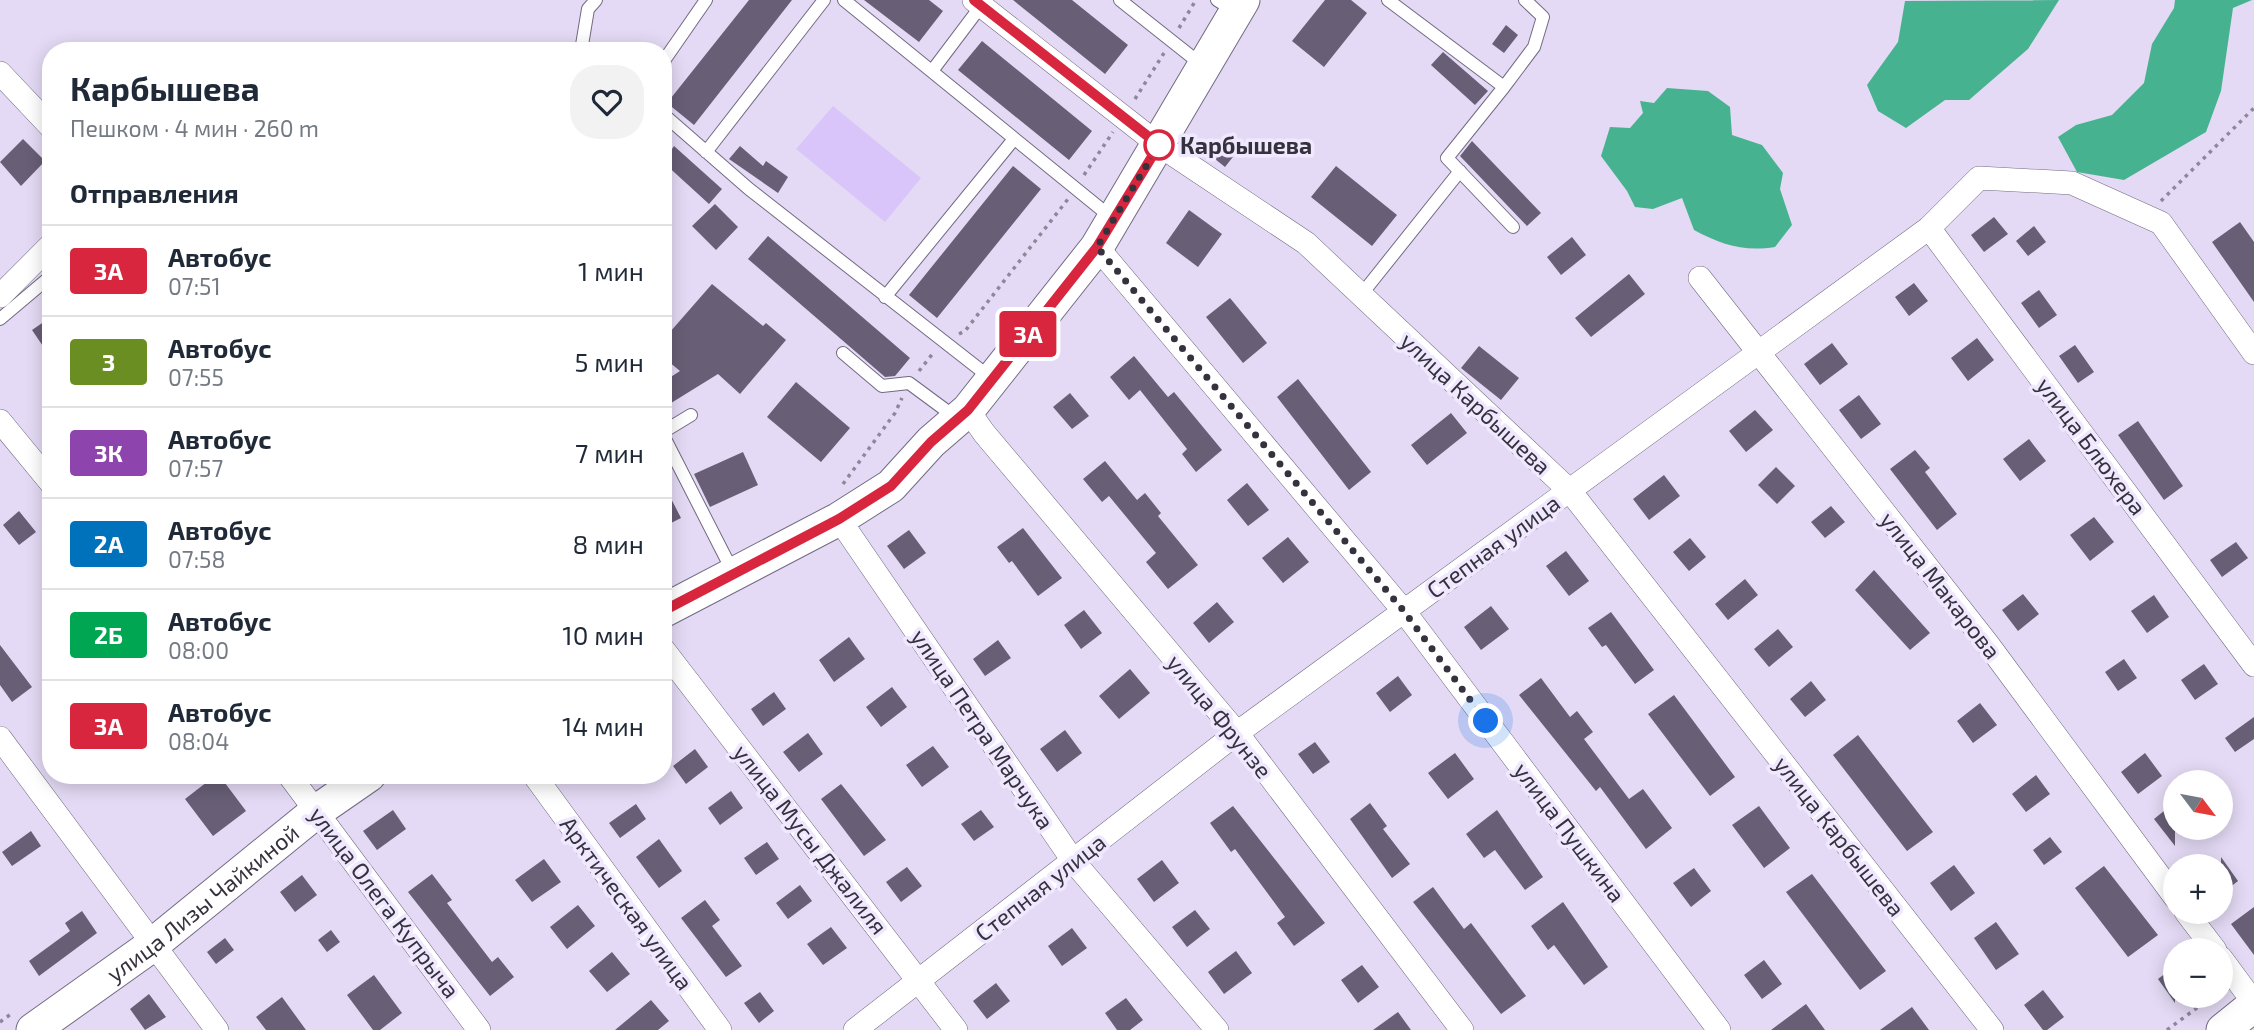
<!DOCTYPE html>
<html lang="ru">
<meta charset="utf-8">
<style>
:root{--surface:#fff;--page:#f2f2f3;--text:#1f2937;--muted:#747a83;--line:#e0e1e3}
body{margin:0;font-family:"Exo 2",sans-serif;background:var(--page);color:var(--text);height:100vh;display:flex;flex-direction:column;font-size:26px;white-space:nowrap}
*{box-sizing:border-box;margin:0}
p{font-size:23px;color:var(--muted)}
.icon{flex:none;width:38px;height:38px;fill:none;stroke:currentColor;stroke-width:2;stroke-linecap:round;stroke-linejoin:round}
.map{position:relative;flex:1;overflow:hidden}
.sheet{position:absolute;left:42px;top:42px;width:630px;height:742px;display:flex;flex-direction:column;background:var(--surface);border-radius:28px;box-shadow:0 4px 18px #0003}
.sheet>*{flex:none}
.badge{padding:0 14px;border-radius:5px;font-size:24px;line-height:46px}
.needle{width:46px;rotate:122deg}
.tools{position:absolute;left:2163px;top:770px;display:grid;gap:14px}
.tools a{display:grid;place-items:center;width:70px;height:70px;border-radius:50%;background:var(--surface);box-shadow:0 4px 18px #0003;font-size:35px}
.you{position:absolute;width:35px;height:35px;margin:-18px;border:5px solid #fff;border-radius:50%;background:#1a73e8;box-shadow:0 0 0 10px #1a73e833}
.map>.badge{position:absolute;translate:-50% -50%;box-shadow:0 0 0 4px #fff}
h2{padding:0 28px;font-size:26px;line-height:63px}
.round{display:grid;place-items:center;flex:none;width:74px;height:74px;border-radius:28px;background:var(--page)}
.headline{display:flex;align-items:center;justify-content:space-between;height:119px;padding:0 28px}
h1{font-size:33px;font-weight:700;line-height:52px}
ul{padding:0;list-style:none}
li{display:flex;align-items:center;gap:21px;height:91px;padding:0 28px;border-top:2px solid var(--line)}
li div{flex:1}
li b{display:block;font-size:26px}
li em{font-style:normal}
li .badge{min-width:77px;font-weight:700;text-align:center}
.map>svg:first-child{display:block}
.green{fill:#dac5fa}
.water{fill:#47b28f}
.building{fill:#685f76}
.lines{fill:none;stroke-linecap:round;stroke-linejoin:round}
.lane-casing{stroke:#736a82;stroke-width:14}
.street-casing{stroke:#736a82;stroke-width:24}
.secondary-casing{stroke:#736a82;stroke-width:35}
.path{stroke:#8e879a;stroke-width:3.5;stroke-dasharray:3.5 5;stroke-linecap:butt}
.lane{stroke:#fff;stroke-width:12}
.street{stroke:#fff;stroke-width:23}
.secondary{stroke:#fff;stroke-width:33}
.line-casing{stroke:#fff;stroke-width:16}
.line{stroke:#d7263d;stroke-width:10}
.walk{stroke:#36323d;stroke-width:7;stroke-dasharray:0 12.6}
.stop-dot{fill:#fff;stroke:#d7263d;stroke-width:3.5}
.labels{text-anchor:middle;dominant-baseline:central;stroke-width:7;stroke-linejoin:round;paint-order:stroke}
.stop-label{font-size:23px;font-weight:bold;fill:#36323d;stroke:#f0e8ff;text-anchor:start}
.street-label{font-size:23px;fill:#36323d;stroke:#f0e8ff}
</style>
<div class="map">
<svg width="2254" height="1030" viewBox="0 0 2254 1030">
<rect width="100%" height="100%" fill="#e4daf5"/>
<path class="green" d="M833,106l88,72 -36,44 -89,-73z"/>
<path class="water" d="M2059,0l-31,49 -59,51h-24l-39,28 -28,-17 -11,-26 31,-43 7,-41z
M2175,0h77l-19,8 -12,83 -15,41 -82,48 -47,-8 -19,-35 18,-12 36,-10 32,-32 8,-39 22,-36z
M1667,88l41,3 22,16 2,28 30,10 21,28 -3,16 12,36 -17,22c-31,5 -53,-2 -81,-17l-12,-32 -29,11 -18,-2 -8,-16 -26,-35 9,-29 20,1 13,-15 -3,-12 14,2z"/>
<path class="building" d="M749,0h43l-98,125 -27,-22z
M864,0h65l14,11 -24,31z
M1013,0h59l56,45 -23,29z
M1325,0h26l16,13 -43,54 -32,-26z
M1506,25l12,10 -14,18 -12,-9z
M982,41l110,90 -23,29 -111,-90z
M1443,52l45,39 -13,14 -44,-40z
M23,139l22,22 -24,25 -21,-24z
M1221,141l15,12 -11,14 -15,-12z
M1472,141l69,72 -14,13 -67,-70z
M674,146l48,43 -13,15 -46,-42z
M740,146l23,20 3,-5 22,16 -10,16 -49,-34z
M1013,166l28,23 -104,129 -28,-23z
M1336,166l61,49 -25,31 -61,-49z
M715,204l23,23 -22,23 -24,-24z
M1189,210l33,24 -24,33 -32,-24z
M1994,217l14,17 -24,18 -13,-17z
M2240,222l14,20v60l-42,-60z
M2034,226l12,16 -18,14 -12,-15z
M768,236l142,122 -15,18 -10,1 -137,-118z
M1572,237l14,18 -25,20 -14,-18z
M1629,274l16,20 -54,43 -16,-19z
M1914,283l14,18 -19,15 -14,-19z
M712,284l51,42 3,-3 20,17 -46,54 -22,-20 -55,34v-26l17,-11 -17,-14v-17z
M2039,290l18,25 -18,13 -18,-25z
M1230,298l37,45 -24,20 -37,-46z
M51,317v41l-19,-28z
M1977,338l17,22 -26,21 -17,-23z
M1832,343l16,21 -28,21 -16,-21z
M2075,345l19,27 -16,11 -19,-27z
M1479,346l40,32 -18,22 -40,-32z
M1134,356l34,41 6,-5 48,58 -26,22 -14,-18 5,-5 -47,-59 -11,10 -19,-23z
M1298,379l73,93 -22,18 -72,-93z
M796,382l54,46 -29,34 -54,-45z
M1070,393l19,23 -17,13 -19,-22z
M1859,395l22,29 -20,15 -22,-29z
M1755,410l18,20 -27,22 -17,-21z
M1451,413l16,20 -40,32 -16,-20z
M2138,421l45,65 -19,14 -46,-65z
M2029,439l17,22 -26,20 -17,-22z
M1915,450l15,18 -5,4 32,42 -20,16 -47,-61z
M743,452l15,33 -48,22 -16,-33z
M1105,461l32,39 8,-7 16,20 -3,3 40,49 -30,24 -22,-27 10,-9 -47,-57 -7,6 -19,-23z
M1776,467l19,19 -18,18 -19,-19z
M1664,475l16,21 -31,24 -16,-21z
M663,483l18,35 -18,9z
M1247,483l22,27 -21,16 -21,-26z
M1831,506l14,16 -20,16 -14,-16z
M19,511l17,21 -17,13 -16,-20z
M2094,517l20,25 -24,19 -20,-26z
M1023,528l39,50 -24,18 -26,-35 -3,2 -12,-16z
M909,530l17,23 -22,16 -17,-23z
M1288,537l21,25 -26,21 -21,-25z
M1690,538l16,19 -17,14 -16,-19z
M2236,542l12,16 -26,19 -12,-17z
M1566,551l23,30 -20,15 -23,-30z
M1874,570l56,63 -20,17 -55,-60z
M1745,579l13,16 -30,25 -13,-16z
M2023,594l16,20 -21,17 -16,-21z
M2154,595l15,22 -22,16 -16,-22z
M1217,602l17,20 -25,21 -16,-20z
M1491,606l18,23 -28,21 -17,-23z
M1084,610l18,23 -21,16 -17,-24z
M1611,612l43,58 -19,14 -29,-39 -4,2 -14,-19z
M1778,629l15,18 -24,20 -15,-18z
M849,637l16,22 -31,23 -15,-22z
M998,640l13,18 -26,18 -12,-17z
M0,645l32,42 -20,15 -12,-17z
M2124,659l13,19 -19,13 -13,-19z
M2204,664l14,20 -23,16 -14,-20z
M1130,669l20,24 -31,26 -20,-23z
M1398,676l14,19 -22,17 -14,-19z
M1541,678l29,39 7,-6 16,21 -9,7 45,60 14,-10 29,39 -26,21 -46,-62 -4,4 -77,-96z
M1811,681l15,19 -21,17 -15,-18z
M892,687l15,20 -26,20 -15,-20z
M774,692l12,17 -23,17 -12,-17z
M1674,695l61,82 -25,19 -62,-82z
M1980,703l17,22 -24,18 -16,-22z
M2254,717v22l-19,13 -10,-14z
M1065,730l17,23 -25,19 -17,-23z
M808,733l15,21 -24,18 -16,-20z
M1858,735l75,97 -26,19 -74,-96z
M1315,742l15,20 -17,12 -15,-20z
M933,746l16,21 -27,20 -16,-22z
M695,749l13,18 -22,17 -13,-18z
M1455,753l19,26 -26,20 -20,-26z
M2145,753l17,23 -24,18 -17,-22z
M216,775h3l27,36 -33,25 -28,-37z
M2036,775l14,19 -24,18 -14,-18z
M841,784l45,56 -22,16 -43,-57z
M731,791l12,17 -23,17 -12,-17z
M2175,802v44l-21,-27z
M1370,803l17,23 -4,3 27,35 -18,14 -42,-59z
M636,804l10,15 -26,19 -11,-15z
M1233,806l92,117 -31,23 -17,-23 8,-6 -50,-68 -4,3 -21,-29z
M1759,806l31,42 -26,20 -32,-43z
M393,810l13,19 -29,21 -14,-19z
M981,810l13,17 -20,14 -13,-17z
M1497,810l46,67 -18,13 -30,-40 -11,8 -18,-24z
M31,831l10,15 -29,20 -10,-14z
M2050,837l12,15 -18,13 -11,-15z
M659,839l23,32 -23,17 -23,-31z
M767,842l12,17 -23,16 -12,-17z
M2221,857l17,24 -17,13z
M544,859l17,23 -29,20 -17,-22z
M1162,860l17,23 -25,19 -17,-23z
M1954,865l21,28 -24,18 -21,-28z
M2104,866l54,69 -30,22 -53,-69z
M907,867l15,19 -21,16 -15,-20z
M1694,868l17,23 -20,16 -18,-24z
M432,874l20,26 -5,3 45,59 6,-5 16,20 -24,19 -82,-104z
M1812,874l74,97 -26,19 -74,-98z
M302,875l15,20 -22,17 -15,-20z
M800,885l12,16 -24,18 -12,-16z
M1433,887l31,42 7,-6 55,73 -25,18 -88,-112z
M705,900l15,20 -8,6 30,40 -16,11 -45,-59z
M1563,902l45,65 -24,18 -30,-40 -6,5 -17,-24z
M578,905l17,21 -28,23 -17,-22z
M2254,907v48l-23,-31z
M1195,910l15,19 -23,18 -15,-20z
M82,911l15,22 -58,43 -10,-15 41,-30 -5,-8z
M1996,922l23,32 -23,16 -22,-32z
M831,927l16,21 -24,17 -16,-21z
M1072,928l15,20 -25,18 -14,-20z
M331,930l9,12 -13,10 -9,-12z
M225,938l9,12 -18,14 -9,-12z
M1236,951l16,22 -28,21 -16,-22z
M612,952l18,22 -23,18 -18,-21z
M1764,960l18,24 -20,15 -18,-24z
M1362,965l17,22 -21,16 -17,-23z
M2175,966v37l-17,-24z
M374,975l28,38 -22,17h-7l-26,-35z
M996,983l14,18 -23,18 -14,-18z
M2043,990l21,27 -17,13h-4l-19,-25z
M760,992l14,19 -15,12 -15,-20z
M149,994l17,23 -21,13 -15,-21z
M282,997l24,33h-40l-10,-13z
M1126,998l17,22 -13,10h-13l-12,-17z
M651,1000l18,21 -11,9h-43z
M1806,1004l19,26h-54z
M1912,1007l17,23h-49z
M1398,1012l13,18h-38z"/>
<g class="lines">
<g class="lane-casing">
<path id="lane" d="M844,0l268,218
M1120,0l82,65
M1217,0l19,12
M1388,0l116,87 30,-40 9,-30 -18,-17
M581,51l7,-42 8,-9
M663,62l43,-62
M932,71l52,-69
M1504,87l-57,71 66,69
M663,114l86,75 243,190
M706,152l118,-152
M1361,295l99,-124
M885,297l129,-158
M0,319l51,-43
M843,353l39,33 27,-3 46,34
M663,432l28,-17
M663,435l71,139"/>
</g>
<g class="street-casing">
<path id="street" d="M974,0l185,145 147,98 264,248 422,539
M0,73l51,54
M1929,228l325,437
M1097,247l306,363 316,420
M1700,278l287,365 188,254
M0,296l51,-51
M968,410l16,23 253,300 225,297
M0,421l51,62
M839,519l235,343 143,168
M663,649l293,381
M0,738l217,292
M289,775l190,255
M534,775l186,255
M2186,912l29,38
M2221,958l33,45
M855,1030l382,-297 692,-505 50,-50 93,5 89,40 93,130"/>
</g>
<g class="secondary-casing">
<g id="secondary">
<path d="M663,611l176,-92 52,-33 40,-44 37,-32 129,-163 146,-247"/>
<path id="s1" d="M33,1030l118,-84 166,-135 52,-36"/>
<path d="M2223,1030l31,-25"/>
</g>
</g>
<path class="path" d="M1179,28l17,-28
M1135,99l29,-46
M1084,175l29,-43
M2161,201l93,-93
M959,334l6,-3 103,-132
M919,371l15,-19
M843,484l52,-71 7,-15
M0,1022l11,-8
M2167,1030l46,-34"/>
<use href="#lane" class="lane"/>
<use href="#street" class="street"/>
<use href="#secondary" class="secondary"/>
</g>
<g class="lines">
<g class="line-casing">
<path id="line" d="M663,611l176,-92 52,-33 40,-44 37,-32 129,-163 62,-102 -185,-145"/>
</g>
<use href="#line" class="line"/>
<path class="walk" d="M1159,145l-62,102 306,363 83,111"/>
</g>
<circle class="stop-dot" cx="1159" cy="145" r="14"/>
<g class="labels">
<g class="stop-label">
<text x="1180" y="145">Карбышева</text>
</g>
<g class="street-label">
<text transform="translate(1476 403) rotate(43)">улица Карбышева</text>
<text transform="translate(2092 446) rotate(53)">улица Блюхера</text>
<text transform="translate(1493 546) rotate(-36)">Степная улица</text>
<text transform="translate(1941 585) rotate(52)">улица Макарова</text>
<text transform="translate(1220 716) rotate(51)">улица Фрунзе</text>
<text transform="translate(983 729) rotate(56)">улица Петра Марчука</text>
<text transform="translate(1570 832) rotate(53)">улица Пушкина</text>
<text transform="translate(1840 836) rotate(52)">улица Карбышева</text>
<text transform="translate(811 839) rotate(52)">улица Мусы Джалиля</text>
<text transform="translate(1040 887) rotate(-38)">Степная улица</text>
<text stroke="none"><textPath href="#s1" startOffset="212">улица Лизы Чайкиной</textPath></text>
<text transform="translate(385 902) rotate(53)">улица Олега Купрыча</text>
<text transform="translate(627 903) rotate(54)">Арктическая улица</text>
</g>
</g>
</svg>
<div class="tools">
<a><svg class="needle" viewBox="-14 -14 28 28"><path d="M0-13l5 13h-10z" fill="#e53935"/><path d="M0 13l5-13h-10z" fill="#747a83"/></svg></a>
<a>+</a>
<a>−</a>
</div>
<div class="you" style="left:1486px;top:721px"></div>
<b class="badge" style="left:1028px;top:334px;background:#d7263d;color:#fff">3А</b>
<section class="sheet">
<div class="headline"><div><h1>Карбышева</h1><p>Пешком · 4 мин · 260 m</p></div><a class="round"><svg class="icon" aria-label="heart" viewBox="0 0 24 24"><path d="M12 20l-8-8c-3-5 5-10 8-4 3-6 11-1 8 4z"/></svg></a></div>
<h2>Отправления</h2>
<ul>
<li><span class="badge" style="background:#d7263d;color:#fff">3А</span><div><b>Автобус</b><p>07:51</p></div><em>1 мин</em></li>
<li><span class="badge" style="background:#6b8e23;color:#fff">3</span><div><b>Автобус</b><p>07:55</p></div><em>5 мин</em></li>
<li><span class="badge" style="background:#8e44ad;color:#fff">3К</span><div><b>Автобус</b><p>07:57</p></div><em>7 мин</em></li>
<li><span class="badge" style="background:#0072bc;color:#fff">2А</span><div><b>Автобус</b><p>07:58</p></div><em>8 мин</em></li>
<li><span class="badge" style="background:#00a651;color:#fff">2Б</span><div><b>Автобус</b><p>08:00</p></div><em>10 мин</em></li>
<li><span class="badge" style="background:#d7263d;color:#fff">3А</span><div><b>Автобус</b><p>08:04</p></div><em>14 мин</em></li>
</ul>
</section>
</div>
